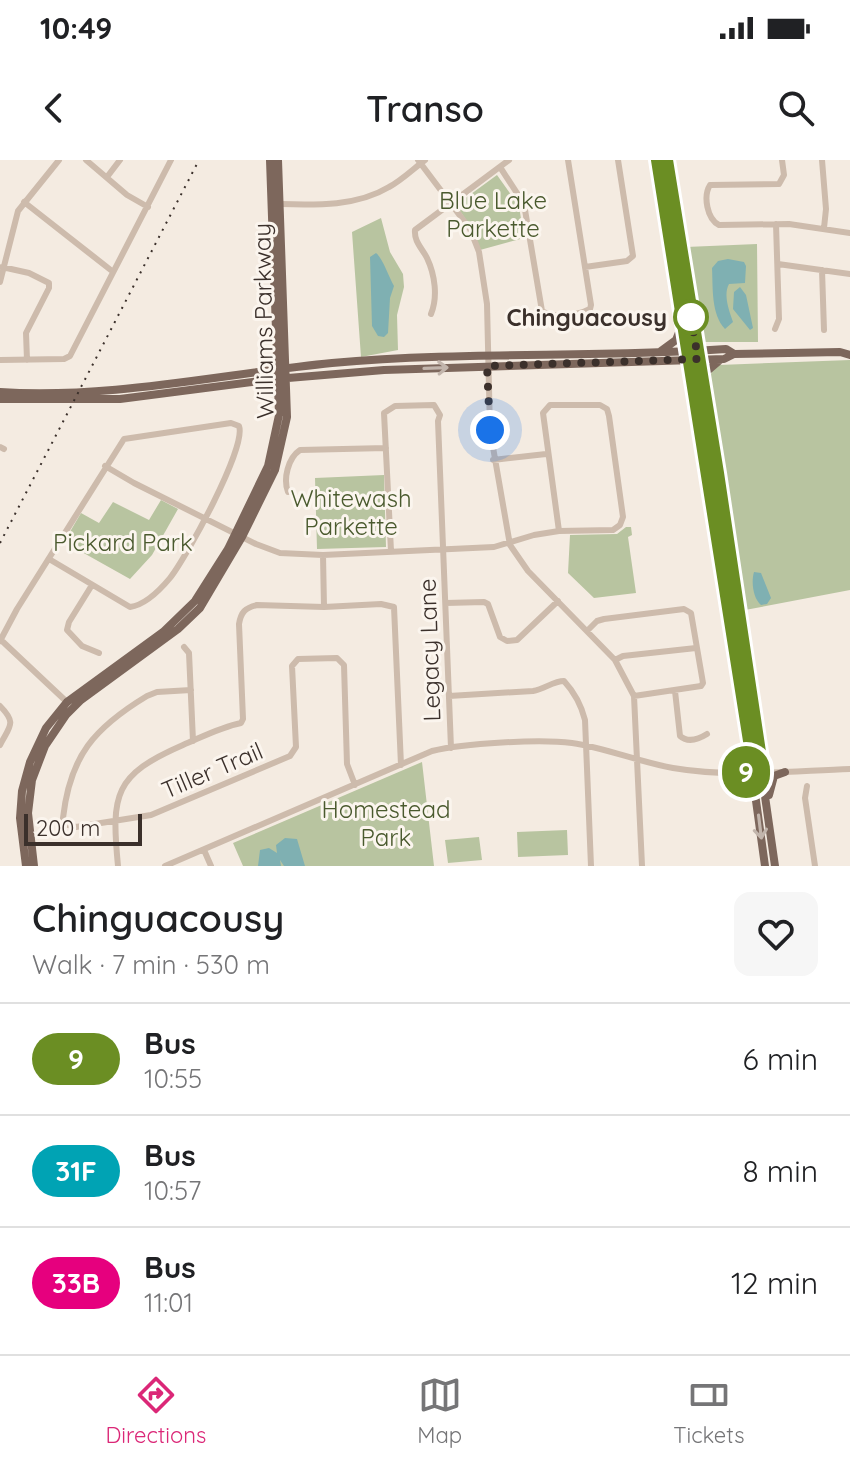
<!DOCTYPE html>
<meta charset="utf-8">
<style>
:root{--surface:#fff;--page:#f6f6f6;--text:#202124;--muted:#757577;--line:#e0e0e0;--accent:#db2777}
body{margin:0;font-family:Quicksand,sans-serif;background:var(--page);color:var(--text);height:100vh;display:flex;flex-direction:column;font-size:30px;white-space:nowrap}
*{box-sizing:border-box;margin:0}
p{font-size:26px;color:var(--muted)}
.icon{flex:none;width:44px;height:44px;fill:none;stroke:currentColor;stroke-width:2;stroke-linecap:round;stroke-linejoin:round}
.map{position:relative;height:706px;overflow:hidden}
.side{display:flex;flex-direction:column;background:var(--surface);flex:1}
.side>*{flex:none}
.badge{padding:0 16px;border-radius:26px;font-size:28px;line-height:52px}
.scale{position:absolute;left:24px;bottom:20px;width:118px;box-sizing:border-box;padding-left:8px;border:4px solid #3b302b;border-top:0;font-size:22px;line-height:28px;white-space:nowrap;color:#3b302b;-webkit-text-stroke:6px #fbf5ee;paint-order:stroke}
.you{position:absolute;width:40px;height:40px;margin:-20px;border:6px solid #fff;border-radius:50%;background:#1a73e8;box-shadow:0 0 0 12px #1a73e833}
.map>.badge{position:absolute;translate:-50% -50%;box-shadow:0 0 0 4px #fff}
.round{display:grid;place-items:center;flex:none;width:84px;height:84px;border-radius:16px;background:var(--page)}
.overview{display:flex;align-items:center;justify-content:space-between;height:136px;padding:0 32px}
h1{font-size:38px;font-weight:600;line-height:60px}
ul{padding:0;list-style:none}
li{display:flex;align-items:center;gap:24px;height:112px;padding:0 32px;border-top:2px solid var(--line)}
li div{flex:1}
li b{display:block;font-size:30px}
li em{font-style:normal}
li .badge{min-width:88px;font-weight:700;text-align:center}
.status{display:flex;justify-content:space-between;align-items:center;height:56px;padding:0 40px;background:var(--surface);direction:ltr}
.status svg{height:22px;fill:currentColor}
header{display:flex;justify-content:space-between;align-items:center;height:104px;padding:0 32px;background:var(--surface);font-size:36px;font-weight:600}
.tab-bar{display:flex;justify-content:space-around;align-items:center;height:112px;border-top:2px solid var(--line);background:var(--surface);font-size:22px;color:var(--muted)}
.tab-bar a{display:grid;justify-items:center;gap:4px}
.tab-bar .current{color:var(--accent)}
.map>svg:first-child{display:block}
.green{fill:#b8c4a0}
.water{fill:#7fb0b2}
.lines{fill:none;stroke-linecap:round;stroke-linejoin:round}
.minor{stroke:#cdbbac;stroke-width:6}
.major{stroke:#7d675c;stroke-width:8}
.rail{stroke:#3b302b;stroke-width:2;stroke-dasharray:2 6;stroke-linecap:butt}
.oneway{stroke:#c2b5ac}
.line-casing{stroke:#fff;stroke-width:18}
.line{stroke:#6b8e23;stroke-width:12}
.walk{stroke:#3b302b;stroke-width:8;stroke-dasharray:0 14.4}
.stop-dot{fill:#fff;stroke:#6b8e23;stroke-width:4}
.labels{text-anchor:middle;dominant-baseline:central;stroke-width:6;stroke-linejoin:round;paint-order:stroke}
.park-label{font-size:24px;fill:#4a5a2e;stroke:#fbf5ee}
.stop-label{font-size:24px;font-weight:bold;fill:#3b302b;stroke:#fbf5ee;text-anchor:end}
.street-label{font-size:24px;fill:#3b302b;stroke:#fbf5ee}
</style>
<div class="status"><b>10:49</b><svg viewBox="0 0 49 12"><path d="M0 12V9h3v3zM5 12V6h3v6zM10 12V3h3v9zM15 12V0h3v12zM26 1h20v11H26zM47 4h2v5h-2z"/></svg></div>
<header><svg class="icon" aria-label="back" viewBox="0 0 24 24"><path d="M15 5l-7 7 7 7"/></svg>Transo<svg class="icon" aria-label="search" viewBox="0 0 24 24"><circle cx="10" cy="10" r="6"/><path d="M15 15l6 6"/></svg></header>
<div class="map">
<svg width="850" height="706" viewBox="0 0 850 706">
<rect width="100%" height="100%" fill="#f4ebe1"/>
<path class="green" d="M497,15l22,31 5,32 -44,12 -8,-21 -16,-24z
M381,58l9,34 13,22 1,13 -7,28 1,35 -37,7 -9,-125z
M757,84l1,98h-57l-15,-95z
M850,200v230l-105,20 -36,-230 3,-9 7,-6z
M384,315l2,72 -69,2 -2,-71z
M161,340l17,9 -26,46 -22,24 -66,-37 17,-29 18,10 14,-21 36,18z
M626,367h5l1,8 -4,2 8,56 -42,5 -26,-25 2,-38 47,-1z
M422,602l12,104h-191l-10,-23z
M567,670l1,25 -50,2 -1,-25z
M479,677l3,23 -34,3 -3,-23z"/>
<path class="water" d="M376,93c6,4 13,24 18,33l-4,12 -2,35 -4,4 -6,-1 -6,-10 -2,-69z
M728,99l16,3 2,4 -1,17 -16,1c-6,11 0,26 4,38l-8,7c-14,-15 -12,-41 -13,-61l6,-7z
M740,127l6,8 7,33 -3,2 -17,-21 1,-17z
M754,412l7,1 10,25 -4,6 -6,1c-8,-7 -10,-23 -7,-33z
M285,678l12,1 8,27h-21l-4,-6 1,6h-23l2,-16 9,-2 8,5 -1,-8z"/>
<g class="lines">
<path class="minor" d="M86,0l41,35 21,12
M418,0l52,69 9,23 8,52 3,126 20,115 18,26 87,89 19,36 8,170
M782,0l2,15 -5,9 -69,1c-7,11 -3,34 9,40l70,-1 61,9
M822,0l4,49 -2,19
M500,7l24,37 18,107c12,7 35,5 48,-2l1,-4 -23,-145
M107,17l13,-17
M24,42l88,69
M277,44c37,1 79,3 112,-17 13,-7 24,-18 36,-27
M778,104l72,10
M2,107l27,6 20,10v5l-23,45 1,27
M585,107l42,-6 6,-5 -15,-96
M822,110l2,60
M0,122l18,-71 41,-51
M431,154c7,-17 4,-39 -4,-56 -5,-10 -13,-16 -12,-28l94,-70
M775,169l4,-10 -3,-95
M0,200l64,-1 6,-3 101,-196
M0,287l4,2
M493,300l53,-6
M105,306l29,17 122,61 24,9 43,2 171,-8 40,-12 25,-4 54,-1 7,-5 3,-8 -14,-101 -2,-7 -7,-4h-50l-7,8 16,118
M288,332c-5,-13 0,-34 12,-42l86,-2
M391,391l-7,-138 11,-7 39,-1 6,10 -2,6 13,327
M323,395l1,52
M92,425l-23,37 -2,8 15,16 17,7
M446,443l38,-1 4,2 12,33 7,4 10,-1 41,-39
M587,471l10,-10 7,-2 80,-10 7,4 12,70 -2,3 -67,10
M1,480l67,63
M0,481l17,-32 107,-170 107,-16 8,3c8,21 -53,132 -69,152 -10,12 -25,27 -40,29l-81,-48
M184,487l5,6 4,88
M615,500l8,-4 73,-8
M191,530l-34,2 -10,4c-53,32 -77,60 -84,122l2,6 11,3 75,-12 139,-59 6,-9 -4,-81 6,-7 39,-1 7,7 3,99 8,21
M675,531l5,45c8,7 19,3 27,-2
M449,536l84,-5c12,-2 20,-10 31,-10 11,12 17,23 21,39l6,146
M0,546c17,17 10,20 0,39
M807,626l-2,12 10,68
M204,690l7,16
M118,706c-7,-72 -4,-91 65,-121 19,-8 38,-18 58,-22l2,-4 -4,-95c2,-12 6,-16 18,-19l67,2 57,-3 13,3 7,158
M165,706l267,-115c32,-8 108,-12 140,-8 34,5 67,19 101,25 58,10 119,3 177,1"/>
<path class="major" d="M656,0l77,474 32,232
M667,0l62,386 46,320
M661,191l15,-11 6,-15
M703,223l3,-11 14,-12
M0,232c112,7 221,-18 332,-29 131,-12 263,-5 394,-14l8,5
M0,239h120l156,-20 108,-9 340,-11 10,-5 106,-2 10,3
M748,591l-6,16 -7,5 21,16
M769,635l5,-19 11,-4
M26,706l-6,-48 2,-27 8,-29 16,-34 21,-26 96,-70 32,-31 33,-52 40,-83 11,-51 -9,-255
M34,706l-6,-53 4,-33 13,-34 21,-31 15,-15 97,-71 22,-21 42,-71 33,-67 12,-53 -9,-257"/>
<path class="rail" d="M0,383l199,-383"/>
</g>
<defs><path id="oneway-shaft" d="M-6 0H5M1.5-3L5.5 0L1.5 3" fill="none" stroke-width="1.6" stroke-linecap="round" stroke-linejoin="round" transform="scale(2)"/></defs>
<g class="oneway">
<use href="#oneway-shaft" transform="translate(436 208) rotate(-2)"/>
<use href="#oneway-shaft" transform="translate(760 667) rotate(83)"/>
</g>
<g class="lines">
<g class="line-casing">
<path id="line" d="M657,0l93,587 -8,20 -7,5h28l-45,-299 -51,-313"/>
</g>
<use href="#line" class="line"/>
<path class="walk" d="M490,270l-3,-64 211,-7 -7,-42"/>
</g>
<circle class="stop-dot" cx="691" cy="157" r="16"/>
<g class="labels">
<g class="park-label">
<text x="493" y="40">Blue Lake<tspan x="493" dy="28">Parkette</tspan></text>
<text x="351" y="338">Whitewash<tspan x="351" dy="28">Parkette</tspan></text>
<text x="123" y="382">Pickard Park</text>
<text x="386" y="649">Homestead<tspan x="386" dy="28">Park</tspan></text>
</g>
<g class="stop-label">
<text x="667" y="157">Chinguacousy</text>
</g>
<g class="street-label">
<text transform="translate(263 161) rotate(-91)">Williams Parkway</text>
<text transform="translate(429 490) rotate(-92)">Legacy Lane</text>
<text transform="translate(212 610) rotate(-23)">Tiller Trail</text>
</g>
</g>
</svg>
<div class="scale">200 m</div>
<div class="you" style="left:490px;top:270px"></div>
<b class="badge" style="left:746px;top:612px;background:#6b8e23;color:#fff">9</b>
</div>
<section class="side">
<div class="overview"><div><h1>Chinguacousy</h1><p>Walk · 7 min · 530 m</p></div><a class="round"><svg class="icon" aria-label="heart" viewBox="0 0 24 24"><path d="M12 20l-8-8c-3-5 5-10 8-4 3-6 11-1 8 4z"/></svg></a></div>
<ul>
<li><span class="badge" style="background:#6b8e23;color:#fff">9</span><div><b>Bus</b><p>10:55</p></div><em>6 min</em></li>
<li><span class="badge" style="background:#00a3b4;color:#fff">31F</span><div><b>Bus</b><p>10:57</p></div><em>8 min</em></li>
<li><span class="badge" style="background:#e6007e;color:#fff">33B</span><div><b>Bus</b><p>11:01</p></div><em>12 min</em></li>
</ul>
</section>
<nav class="tab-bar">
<a class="current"><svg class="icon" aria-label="directions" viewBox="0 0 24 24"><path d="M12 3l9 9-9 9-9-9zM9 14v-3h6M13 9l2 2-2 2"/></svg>Directions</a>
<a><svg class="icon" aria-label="map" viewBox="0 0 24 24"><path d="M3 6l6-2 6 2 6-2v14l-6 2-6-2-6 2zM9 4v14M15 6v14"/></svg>Map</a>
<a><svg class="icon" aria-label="tickets" viewBox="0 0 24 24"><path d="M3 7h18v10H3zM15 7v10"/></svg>Tickets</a>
</nav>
